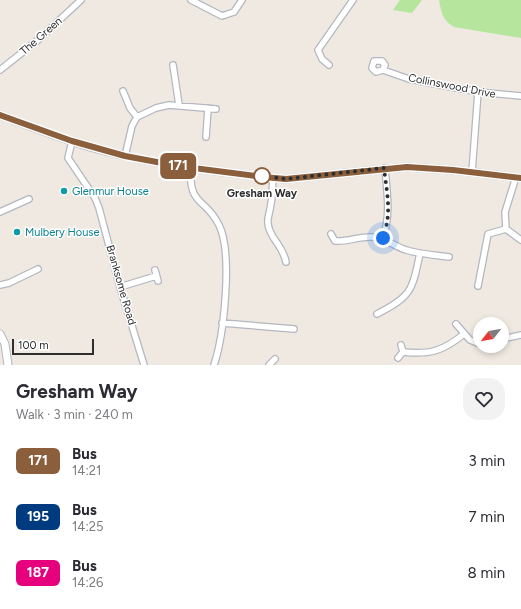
<!DOCTYPE html>
<meta charset="utf-8">
<style>
:root{--surface:#fff;--page:#f2f2f3;--text:#2b2b33;--muted:#7c7c81}
body{margin:0;font-family:Figtree,sans-serif;background:var(--page);color:var(--text);height:100vh;display:flex;flex-direction:column;font-size:15px;white-space:nowrap}
*{box-sizing:border-box;margin:0}
p{font-size:13px;color:var(--muted)}
.icon{flex:none;width:22px;height:22px;fill:none;stroke:currentColor;stroke-width:2;stroke-linecap:round;stroke-linejoin:round}
.map{position:relative;height:365px;overflow:hidden}
.panel{display:flex;flex-direction:column;background:var(--surface);flex:1}
.panel>*{flex:none}
.badge{padding:0 8px;border-radius:6px;font-size:14px;line-height:26px}
.needle{width:26px;rotate:239deg}
.fabs{position:absolute;left:473px;top:317px;display:grid;gap:8px}
.fabs a{display:grid;place-items:center;width:36px;height:36px;border-radius:50%;background:var(--surface);box-shadow:0 2px 6px #0003;font-size:20px}
.scale{position:absolute;left:12px;bottom:10px;width:82px;box-sizing:border-box;padding-left:4px;border:2px solid #2e2e2e;border-top:0;font-size:11px;line-height:14px;white-space:nowrap;color:#2e2e2e;-webkit-text-stroke:3px #fff;paint-order:stroke}
.you{position:absolute;width:20px;height:20px;margin:-10px;border:3px solid #fff;border-radius:50%;background:#1a73e8;box-shadow:0 0 0 6px #1a73e833}
.map>.badge{position:absolute;translate:-50% -50%;box-shadow:0 0 0 2px #fff}
.round{display:grid;place-items:center;flex:none;width:42px;height:42px;border-radius:16px;background:var(--page)}
.head{display:flex;align-items:center;justify-content:space-between;height:68px;padding:0 16px}
h1{font-size:19px;font-weight:700;line-height:30px}
ul{padding:0;list-style:none}
li{display:flex;align-items:center;gap:12px;height:56px;padding:0 16px}
li div{flex:1}
li b{display:block;font-size:15px}
li em{font-style:normal}
li .badge{min-width:44px;font-weight:700;text-align:center}
.map>svg:first-child{display:block}
.green{fill:#b6e59e}
.lines{fill:none;stroke-linecap:round;stroke-linejoin:round}
.street-casing{stroke:#b4b7c1;stroke-width:8}
.secondary-casing{stroke:#b4b7c1;stroke-width:9}
.street{stroke:#fff;stroke-width:5.5}
.secondary{stroke:#fff;stroke-width:7}
.line-casing{stroke:#fff;stroke-width:9}
.line{stroke:#8b5e3c;stroke-width:6}
.walk{stroke:#2e2e2e;stroke-width:4;stroke-dasharray:0 7.2}
.stop-dot{fill:#fff;stroke:#8b5e3c;stroke-width:2}
.culture-dot{fill:#0f9aa8;stroke:#fff;stroke-width:1.5}
.labels{text-anchor:middle;dominant-baseline:central;stroke-width:3;stroke-linejoin:round;paint-order:stroke}
.street-label{font-size:11px;fill:#2e2e2e;stroke:#fff}
.culture-label{font-size:11px;fill:#0d838f;stroke:#fff;text-anchor:start}
.stop-label{font-size:11px;font-weight:bold;fill:#2e2e2e;stroke:#fff}
</style>
<div class="map">
<svg width="521" height="365" viewBox="0 0 521 365">
<rect width="100%" height="100%" fill="#efe9e1"/>
<path class="green" d="M400,0h22l-10,13 -19,-3z
M439,0h82v38l-67,-11c-11,-6 -13,-15 -15,-27z"/>
<g class="lines">
<g class="street-casing">
<path id="street" d="M191,0l31,16 12,-4 8,-12
M173,65l6,40
M329,65l-7,-6 -4,-9 35,-50
M0,70l38,-30 43,-40
M383,70l2,-5 -3,-4h-8l-2,7 4,4 7,-2 26,9 69,13 43,4
M123,91l7,17 7,9
M206,137l2,-29
M72,141l-4,17 27,40 4,10 21,79 24,78
M125,156l7,-30 5,-9 19,-9 13,-3 47,4
M191,168c-3,38 15,30 28,57 14,28 5,110 -5,140
M472,172l6,-80
M516,177l-11,35 1,17 15,11
M273,178c-1,8 0,17 -2,25 -1,11 -6,17 -1,28 5,12 13,16 16,31
M0,212l29,-13
M331,234l4,7c13,1 25,-5 37,-4 13,1 22,9 34,13 14,4 28,5 43,7
M383,238c8,-25 4,-44 2,-70
M155,270l3,11
M0,285l9,-2 29,-14
M478,286l10,-52 18,-5
M120,287l36,-11
M377,314c35,-18 35,-23 43,-61
M222,323l72,6
M456,324l14,16 10,4
M502,339l19,-4
M401,345l2,7
M398,358l5,-6c27,3 40,-1 61,-18
M269,365l6,-6"/>
</g>
<g class="secondary-casing">
<path id="secondary" d="M0,115c33,12 66,26 101,35 56,15 114,21 172,28l13,1 121,-12 46,3 68,8
M0,334l5,10 3,21"/>
</g>
<use href="#street" class="street"/>
<use href="#secondary" class="secondary"/>
</g>
<g class="lines">
<g class="line-casing">
<path id="line" d="M0,115l72,26 53,15 53,10 85,11 23,2 121,-12 46,3 68,8"/>
</g>
<use href="#line" class="line"/>
<path class="walk" d="M262,176l24,3 98,-11c3,27 8,44 -1,70"/>
</g>
<circle class="stop-dot" cx="262" cy="176" r="8"/>
<g class="culture-dot">
<circle cx="64" cy="191" r="4"/>
<circle cx="17" cy="232" r="4"/>
</g>
<g class="labels">
<g class="street-label">
<text transform="translate(41 36) rotate(-41)">The Green</text>
<text transform="translate(452 86) rotate(11)">Collinswood Drive</text>
<text transform="translate(121 285) rotate(74)">Branksome Road</text>
</g>
<g class="culture-label">
<text x="72" y="191">Glenmur House</text>
<text x="25" y="232">Mulbery House</text>
</g>
<g class="stop-label">
<text x="262" y="193">Gresham Way</text>
</g>
</g>
</svg>
<div class="fabs">
<a><svg class="needle" viewBox="-14 -14 28 28"><path d="M0-13l5 13h-10z" fill="#e53935"/><path d="M0 13l5-13h-10z" fill="#7c7c81"/></svg></a>
</div>
<div class="scale">100 m</div>
<div class="you" style="left:383px;top:238px"></div>
<b class="badge" style="left:178px;top:166px;background:#8b5e3c;color:#fff">171</b>
</div>
<section class="panel">
<div class="head"><div><h1>Gresham Way</h1><p>Walk · 3 min · 240 m</p></div><a class="round"><svg class="icon" aria-label="heart" viewBox="0 0 24 24"><path d="M12 20l-8-8c-3-5 5-10 8-4 3-6 11-1 8 4z"/></svg></a></div>
<ul>
<li><span class="badge" style="background:#8b5e3c;color:#fff">171</span><div><b>Bus</b><p>14:21</p></div><em>3 min</em></li>
<li><span class="badge" style="background:#003b80;color:#fff">195</span><div><b>Bus</b><p>14:25</p></div><em>7 min</em></li>
<li><span class="badge" style="background:#e6007e;color:#fff">187</span><div><b>Bus</b><p>14:26</p></div><em>8 min</em></li>
</ul>
</section>
